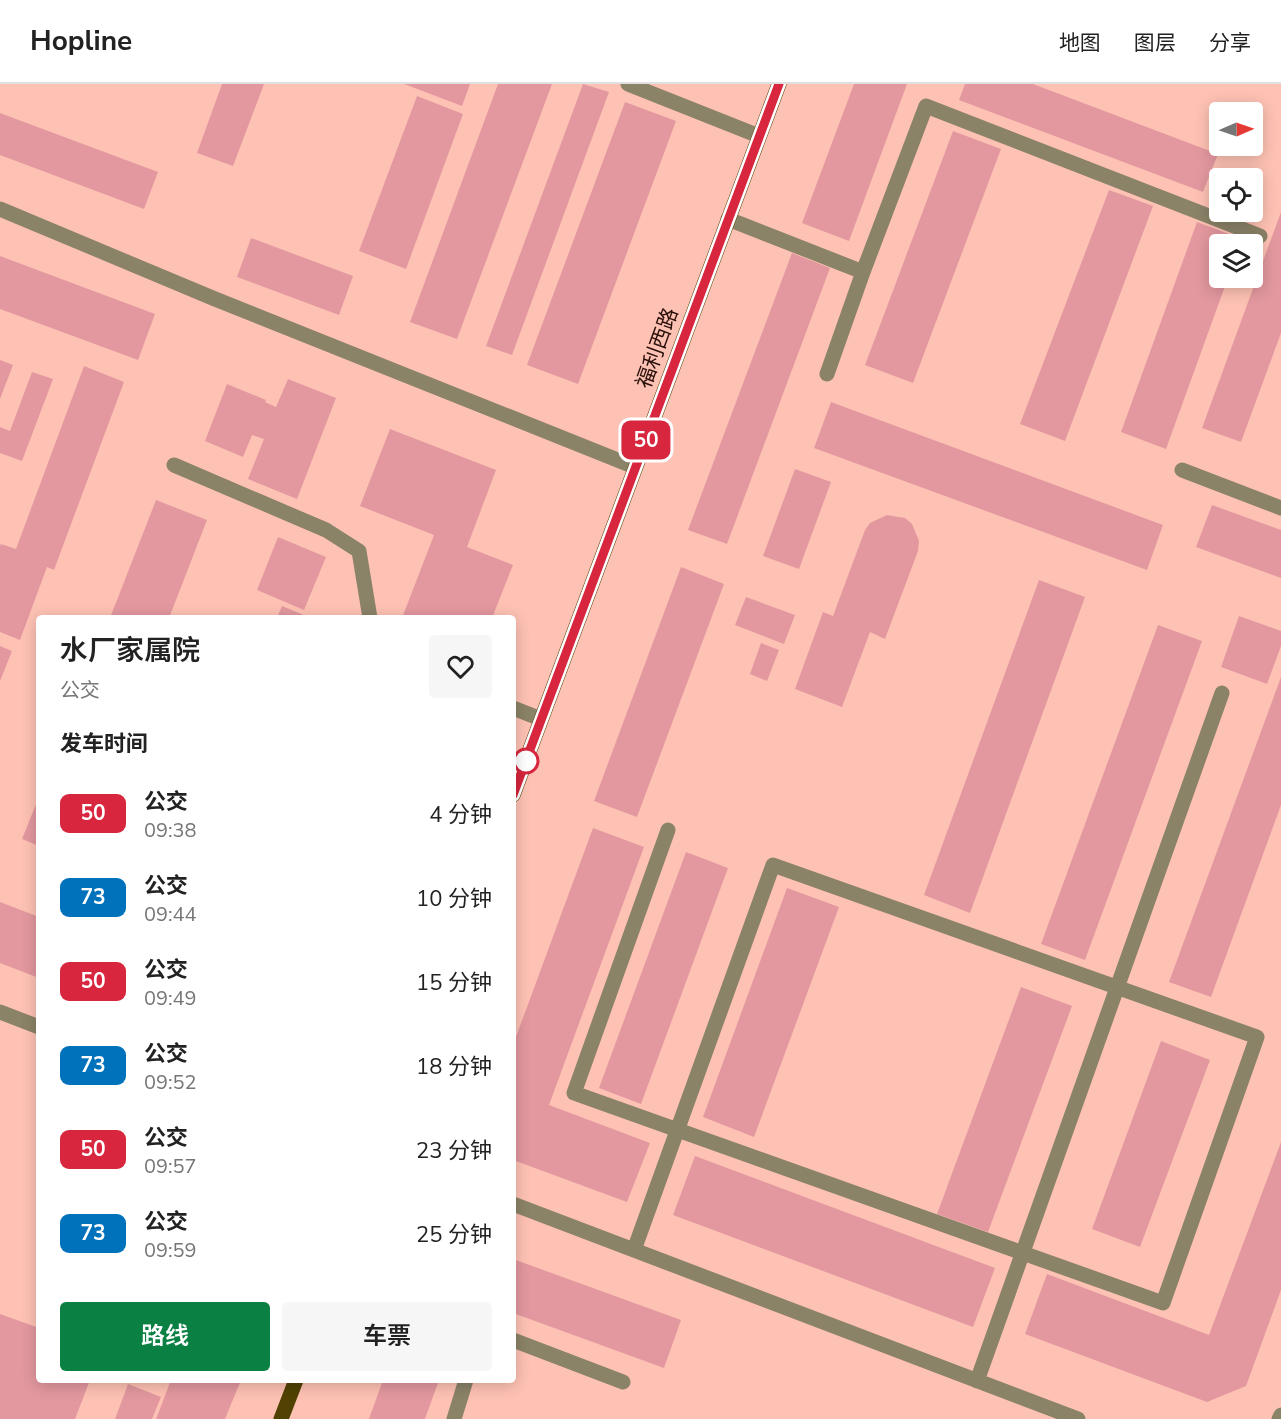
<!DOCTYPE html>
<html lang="zh">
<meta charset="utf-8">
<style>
:root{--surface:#fff;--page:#f6f6f6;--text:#222;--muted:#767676;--line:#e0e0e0;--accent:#0b8043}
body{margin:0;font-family:"Nunito Sans","Noto Sans SC",sans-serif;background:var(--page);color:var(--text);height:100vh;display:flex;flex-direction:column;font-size:22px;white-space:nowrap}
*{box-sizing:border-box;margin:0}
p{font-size:20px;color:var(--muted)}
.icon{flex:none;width:33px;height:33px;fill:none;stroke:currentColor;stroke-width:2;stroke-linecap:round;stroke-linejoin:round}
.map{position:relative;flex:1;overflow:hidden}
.side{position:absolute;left:36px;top:531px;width:480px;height:768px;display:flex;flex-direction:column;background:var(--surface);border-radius:6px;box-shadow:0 3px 15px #0003}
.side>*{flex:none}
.badge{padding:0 12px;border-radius:9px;font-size:21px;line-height:39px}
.needle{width:39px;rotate:88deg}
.controls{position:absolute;left:1209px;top:18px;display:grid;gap:12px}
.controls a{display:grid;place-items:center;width:54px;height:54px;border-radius:6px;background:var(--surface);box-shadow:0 3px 15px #0003;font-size:30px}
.map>.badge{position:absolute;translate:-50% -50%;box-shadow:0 0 0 3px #fff}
h2{padding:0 24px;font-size:22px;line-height:54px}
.round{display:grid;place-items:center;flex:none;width:63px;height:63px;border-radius:6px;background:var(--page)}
.summary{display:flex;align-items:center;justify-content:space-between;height:102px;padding:0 24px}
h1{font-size:28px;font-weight:600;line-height:45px}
.action{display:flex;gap:12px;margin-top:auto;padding:12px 24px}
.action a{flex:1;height:69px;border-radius:6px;background:var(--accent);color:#fff;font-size:24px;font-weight:600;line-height:69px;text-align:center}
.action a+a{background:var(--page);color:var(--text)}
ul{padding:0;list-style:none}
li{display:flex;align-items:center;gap:18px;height:84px;padding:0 24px}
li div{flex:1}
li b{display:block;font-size:22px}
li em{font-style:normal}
li .badge{min-width:66px;font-weight:700;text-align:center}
header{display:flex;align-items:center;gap:36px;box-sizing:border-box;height:84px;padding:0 30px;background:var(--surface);border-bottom:2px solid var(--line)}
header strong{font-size:28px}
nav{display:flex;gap:33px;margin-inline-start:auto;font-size:21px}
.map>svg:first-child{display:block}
.building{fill:#e3989f}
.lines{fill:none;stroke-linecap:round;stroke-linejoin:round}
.minor{stroke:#8b8368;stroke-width:15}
.major{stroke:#514203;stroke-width:15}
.line-casing{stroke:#fff;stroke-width:14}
.line{stroke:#d7263d;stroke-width:9}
.stop-dot{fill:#fff;stroke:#d7263d;stroke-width:3}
.labels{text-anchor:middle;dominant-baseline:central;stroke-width:6;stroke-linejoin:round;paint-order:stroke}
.street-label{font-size:21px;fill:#2a100a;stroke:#fec2b4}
</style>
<header>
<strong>Hopline</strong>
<nav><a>地图</a><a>图层</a><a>分享</a></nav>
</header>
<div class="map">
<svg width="1281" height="1335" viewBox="0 0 1281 1335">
<rect width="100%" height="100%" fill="#fec2b4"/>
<path class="building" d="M222,0h42l-31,82 -36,-13z
M404,0h66l-8,22z
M498,0h54l-95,255 -47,-17z
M583,0l26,8 -97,263 -26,-9z
M854,0h53l-58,157 -47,-18z
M965,0h68l185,70 -15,38 -244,-92z
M417,12l46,18 -57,155 -47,-18z
M625,18l51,19 -98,263 -51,-19z
M0,29l158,59 -14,37 -144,-54z
M953,47l48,18 -88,234 -48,-18z
M1109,106l44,16 -88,235 -45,-17z
M1281,128v121l-40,109 -39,-14z
M1197,138l45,17 -2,5h-20v34h8l-62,171 -45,-17z
M251,154l102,38 -14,39 -102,-38z
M792,169l38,15 -103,276 -39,-14z
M0,172l155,58 -17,46 -138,-51z
M0,276l13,5 -13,34z
M84,282l40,16 -70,188 -7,-3 -27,73 -20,-8v-86l1,-2 15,5z
M32,288l21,7 -31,82 -22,-8v-26l10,4z
M288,295l48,19 -39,101 -49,-20 16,-40 -12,-4 -9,22 -38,-16 22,-57 39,16 -1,2 11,5z
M831,318l332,123 -16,45 -333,-122z
M390,345l106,41 -29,77 46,18 -21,53h-90l32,-83 -74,-29z
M795,385l36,13 -32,87 -36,-13z
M156,416l51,20 -38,98h-59z
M1212,421l69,25v48l-85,-31z
M887,431l18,3 7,6 7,17 -1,10 -33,88 -15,-7 -28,75 -47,-18 28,-77 10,4 32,-86 5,-7z
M278,453l48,20 -22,53 -47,-20z
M681,483l43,17 -87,233 -43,-16z
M1039,496l46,17 -115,316 -46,-18z
M746,513l49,18 -11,29 -49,-19z
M282,522l29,12h-34z
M1239,532l42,15v15l-14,38 -46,-17z
M1158,541l44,16 -117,319 -44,-16z
M761,559l18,7 -12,31 -17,-7z
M0,562l12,5 -12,30z
M1281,593v128l-70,192 -42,-15z
M39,713v49l-17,-7z
M593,744l51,19 -95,258 101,38 -23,59 -114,-42v-115z
M686,768l42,16 -87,236 -42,-16z
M787,804l52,19 -85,230 -51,-20z
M0,818l39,15v61l-39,-15z
M1021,903l51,19 -84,226 -51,-18z
M1161,957l49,19 -70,187 -48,-18z
M1281,1058v148l-35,96 -39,16 -182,-68 22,-60 162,61z
M695,1072l300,112 -22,59 -300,-112z
M513,1175l168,61 -17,48 -151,-55z
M0,1230l39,14v52h51l-15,39h-75z
M171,1296h70l-16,39h-69z
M383,1296h56l-14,39h-56z
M128,1300l33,13 -9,22h-37z"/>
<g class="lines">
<path class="minor" d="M628,0l131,52
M0,125l215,90 420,168
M728,135l135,53 63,-166 334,130
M827,290l36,-102
M174,381l152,65 33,21 11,67
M1182,386l99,38
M513,624l28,11
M0,928l39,15
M513,1120l565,215
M634,1166l139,-385 484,172 -94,266c-196,-70 -392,-140 -589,-210l94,-263
M513,1256l110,42
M977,1297l245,-688
M454,1335l12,-39
M1279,1335l2,-4"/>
<path class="major" d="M513,711l266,-711
M281,1335l15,-39"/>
</g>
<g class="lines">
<g class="line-casing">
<path id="line" d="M513,711l266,-711"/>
</g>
<use href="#line" class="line"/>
</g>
<circle class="stop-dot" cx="526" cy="677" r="12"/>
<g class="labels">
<g class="street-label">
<text transform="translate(657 264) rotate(-70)">福利西路</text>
</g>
</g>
</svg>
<div class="controls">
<a><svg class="needle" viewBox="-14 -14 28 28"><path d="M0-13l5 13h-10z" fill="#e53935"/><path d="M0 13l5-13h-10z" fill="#767676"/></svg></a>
<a><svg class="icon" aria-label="locate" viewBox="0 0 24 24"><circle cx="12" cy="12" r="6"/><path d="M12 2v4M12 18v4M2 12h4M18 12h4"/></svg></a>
<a><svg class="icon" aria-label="layers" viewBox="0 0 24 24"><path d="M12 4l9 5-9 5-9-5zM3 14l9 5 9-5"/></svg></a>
</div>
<b class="badge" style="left:646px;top:356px;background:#d7263d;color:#fff">50</b>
<section class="side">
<div class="summary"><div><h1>水厂家属院</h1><p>公交</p></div><a class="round"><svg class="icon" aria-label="heart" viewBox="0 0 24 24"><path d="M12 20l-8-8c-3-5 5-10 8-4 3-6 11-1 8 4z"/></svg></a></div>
<h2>发车时间</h2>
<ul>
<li><span class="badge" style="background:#d7263d;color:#fff">50</span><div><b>公交</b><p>09:38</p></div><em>4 分钟</em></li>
<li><span class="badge" style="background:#0072bc;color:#fff">73</span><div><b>公交</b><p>09:44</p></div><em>10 分钟</em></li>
<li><span class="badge" style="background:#d7263d;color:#fff">50</span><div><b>公交</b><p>09:49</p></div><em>15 分钟</em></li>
<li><span class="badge" style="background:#0072bc;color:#fff">73</span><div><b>公交</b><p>09:52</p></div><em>18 分钟</em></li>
<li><span class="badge" style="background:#d7263d;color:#fff">50</span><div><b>公交</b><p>09:57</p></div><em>23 分钟</em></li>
<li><span class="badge" style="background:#0072bc;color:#fff">73</span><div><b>公交</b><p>09:59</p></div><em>25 分钟</em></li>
</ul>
<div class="action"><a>路线</a><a>车票</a></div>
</section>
</div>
